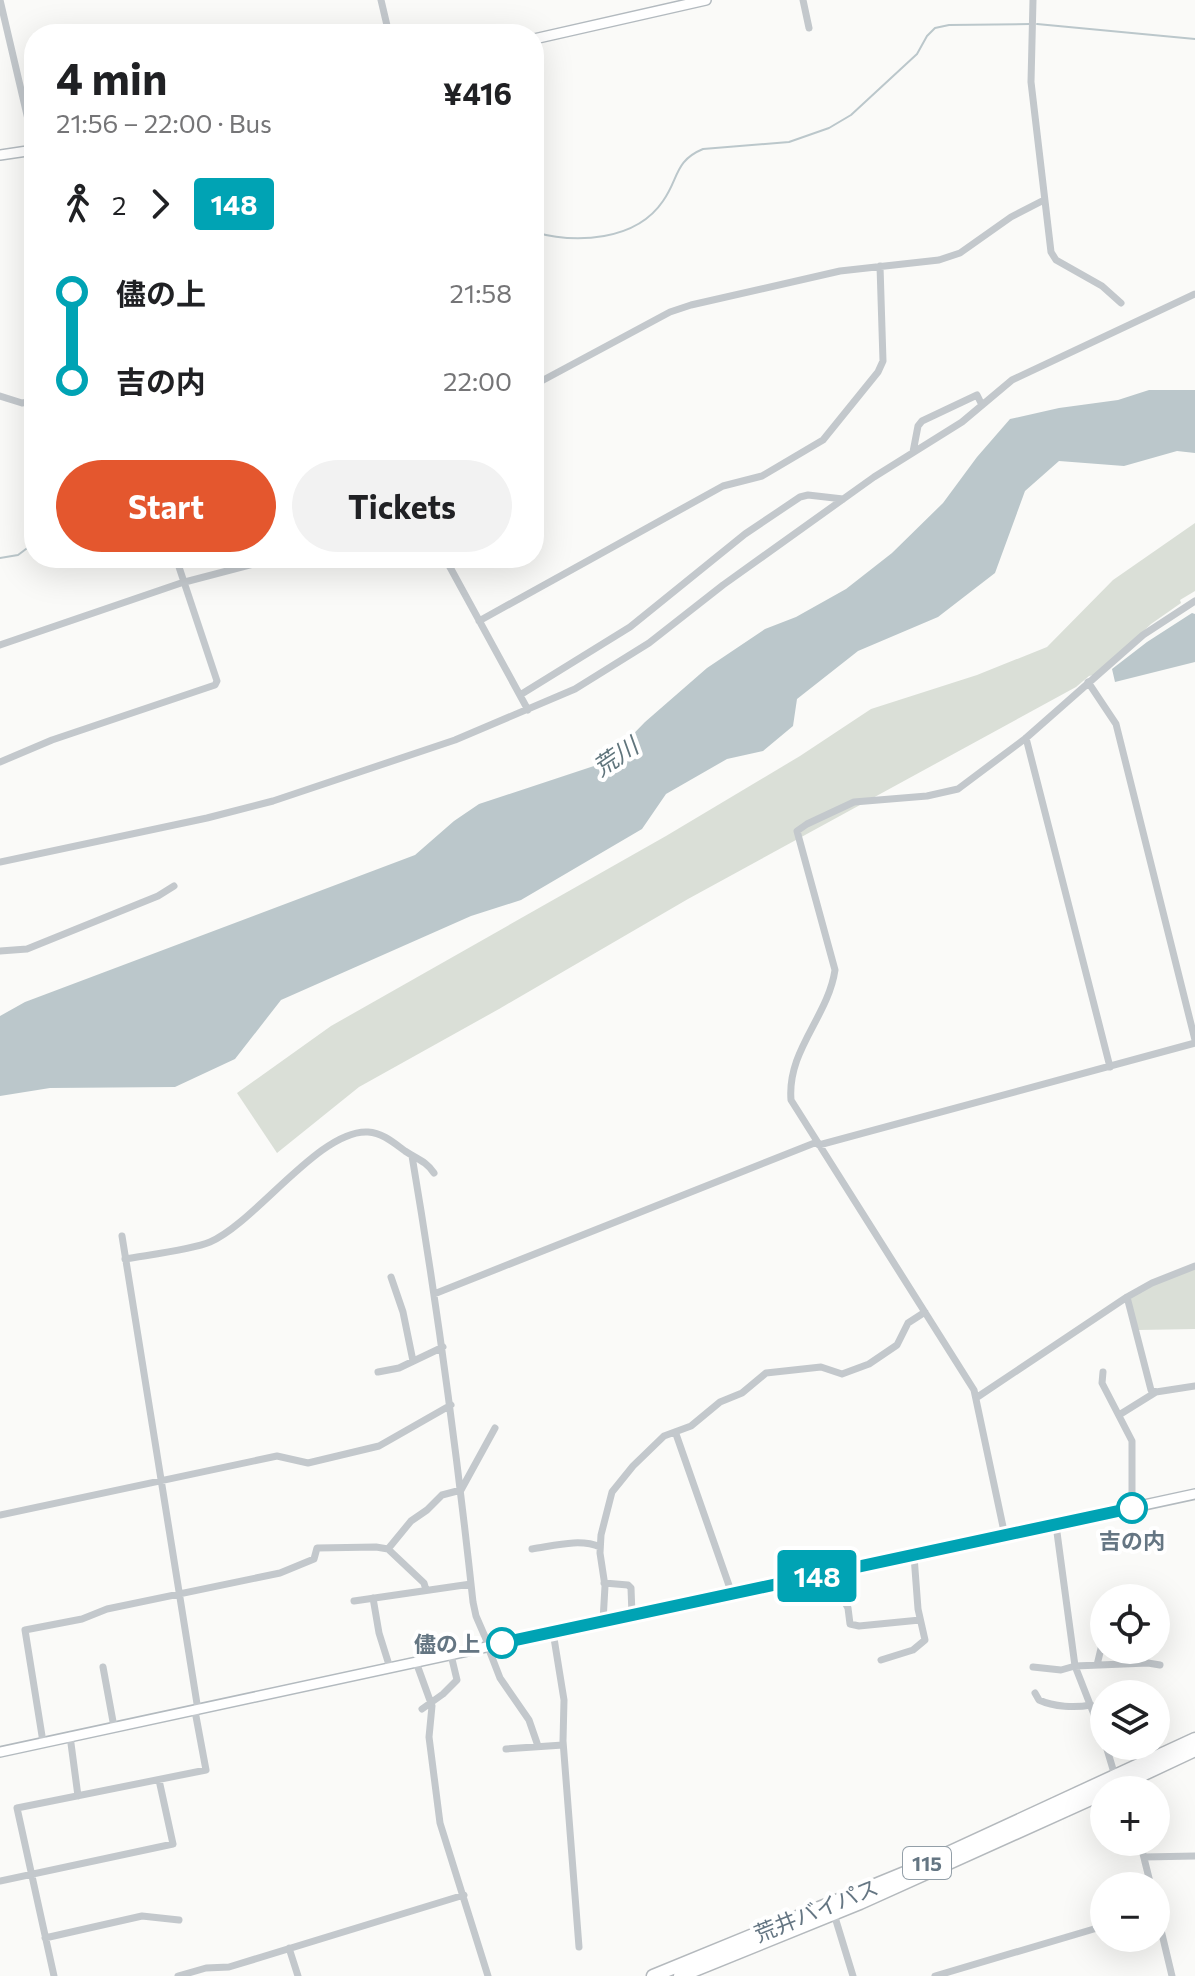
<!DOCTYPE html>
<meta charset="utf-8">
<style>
:root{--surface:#fff;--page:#f2f2f2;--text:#202124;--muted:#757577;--accent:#e4572e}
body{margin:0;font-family:Commissioner,"Noto Sans JP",sans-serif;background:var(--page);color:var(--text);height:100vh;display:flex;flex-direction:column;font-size:30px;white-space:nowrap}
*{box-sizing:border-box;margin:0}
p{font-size:26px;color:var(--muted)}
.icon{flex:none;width:44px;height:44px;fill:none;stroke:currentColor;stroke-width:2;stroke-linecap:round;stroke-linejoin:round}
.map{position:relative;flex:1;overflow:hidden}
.panel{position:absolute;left:24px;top:24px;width:520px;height:544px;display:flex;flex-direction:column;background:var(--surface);border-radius:32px;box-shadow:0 8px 32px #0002}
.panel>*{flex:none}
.badge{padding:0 16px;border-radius:6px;font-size:28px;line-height:52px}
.fabs{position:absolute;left:1090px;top:1584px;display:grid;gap:16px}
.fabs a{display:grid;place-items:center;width:80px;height:80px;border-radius:50%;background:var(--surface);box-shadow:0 8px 32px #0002;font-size:40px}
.map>.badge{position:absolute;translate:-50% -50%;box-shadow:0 0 0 4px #fff}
.legs{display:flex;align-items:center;gap:12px;height:88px;padding:0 32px;font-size:26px}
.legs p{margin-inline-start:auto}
.headline{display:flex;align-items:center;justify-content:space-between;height:136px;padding:0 32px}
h1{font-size:44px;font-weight:700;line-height:60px}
.action{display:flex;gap:16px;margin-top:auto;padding:16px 32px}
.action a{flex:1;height:92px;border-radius:48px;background:var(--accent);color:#fff;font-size:32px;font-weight:700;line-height:92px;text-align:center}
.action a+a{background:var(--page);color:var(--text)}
ul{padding:0 32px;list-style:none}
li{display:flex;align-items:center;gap:28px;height:88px;font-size:30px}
li i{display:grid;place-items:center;width:12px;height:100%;margin:0 10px;background:currentColor}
li i::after{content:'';width:20px;height:20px;margin:-10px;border:6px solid;border-radius:50%;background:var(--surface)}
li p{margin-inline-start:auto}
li:first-child i{background:linear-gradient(#0000 50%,currentColor 0)}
li:last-child i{background:linear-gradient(currentColor 50%,#0000 0)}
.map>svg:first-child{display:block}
.green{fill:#dadfd7}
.water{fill:#bbc7cb}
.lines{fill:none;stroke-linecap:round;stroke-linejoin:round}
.stream{stroke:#bbc7cb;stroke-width:2}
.secondary-casing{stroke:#b3babf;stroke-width:12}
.highway-casing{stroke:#b4b9bd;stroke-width:15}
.street{stroke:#c3c8cc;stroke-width:7}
.secondary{stroke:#fff;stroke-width:9}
.highway{stroke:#fff;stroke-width:12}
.line-1-casing{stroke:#fff;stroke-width:18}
.line-1{stroke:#00a3b4;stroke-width:12}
.stop-1-dot{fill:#fff;stroke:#00a3b4;stroke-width:4}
.labels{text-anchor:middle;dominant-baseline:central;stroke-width:8;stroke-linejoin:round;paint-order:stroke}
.shield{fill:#fff;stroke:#939fa8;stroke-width:2}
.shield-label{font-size:20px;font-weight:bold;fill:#657683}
.stop-label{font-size:22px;font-weight:bold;fill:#657683;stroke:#fff}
.street-label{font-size:22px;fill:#657683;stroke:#fff}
.water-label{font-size:24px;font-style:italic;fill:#60757c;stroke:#fff}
</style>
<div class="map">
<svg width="1195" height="1976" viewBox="0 0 1195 1976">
<rect width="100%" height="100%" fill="#fafaf8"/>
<path class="green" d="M1195,523v68l-15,9 1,3 -30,21 -53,50 -9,2 -13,11 -388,212 -189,110 -140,78 -82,66 -40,-60 94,-67 335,-190 134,-80 71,-47 106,-34 70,-28 66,-67z
M1195,1268v61l-57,1 -9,-32 26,-14z"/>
<path class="water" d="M1149,390h46v63l-18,-2 -53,15 -65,-5 -34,30 -30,82 -57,44 -80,34 -61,48 -4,27 -30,25 -36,8 -61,35 -24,35 -121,71 -50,16 -190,84 -46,59 -60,28 -125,1 -50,8v-80l25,-14 390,-147 39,-34 25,-17 127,-42 39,-40 62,-54 58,-39 31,-12 50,-28 46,-36 51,-50 34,-46 33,-38 49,-11 59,-8z
M1192,613l3,1v48l-80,20 -3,-13 35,-27z"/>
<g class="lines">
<path class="stream" d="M1037,24l158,15
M534,232c42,12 102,9 129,-31 16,-22 11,-40 40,-52l86,-7 40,-14 22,-13 66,-61 10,-18 8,-8 14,-3 81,-1
M0,558l18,-3 16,-12"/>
<g class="secondary-casing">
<path id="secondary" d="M534,39l172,-39
M0,155l34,-5
M0,1752l1195,-258"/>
</g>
<g class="highway-casing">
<path id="highway" d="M1110,1790l85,-40
M653,1976l254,-104 288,-133
M680,1976l180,-73 244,-110"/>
</g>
<path class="street" d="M0,0l34,145
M381,0l8,34
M803,0l6,28
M1033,0l-2,82 20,170 5,8 46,26 19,17
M534,385l136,-73 21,-7 149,-34 99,-11 21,-7 51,-36 33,-17
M0,396l22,7 12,-2
M913,452l5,-26 4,-5 55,-26 5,10
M445,558l83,152
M479,621l244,-135 39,-10 61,-36 55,-68 5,-11 -3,-95
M0,645l181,-62 96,-25
M1088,682l28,42 79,316
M520,695l110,-68 115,-93 55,-37 8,-2 35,4
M1026,738l84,329
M0,762l52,-22 163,-55 2,-4 -41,-123
M0,862l207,-44 66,-17 182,-61 120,-51 74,-46 74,-58 151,-108 88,-55 50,-42 183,-86
M0,951l27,-2 131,-53 16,-10
M819,1145l376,-102
M412,1156c25,148 45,297 61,446l3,14 13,30
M122,1236l76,474
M125,1259c22,-4 66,-9 85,-17 46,-20 110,-113 158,-110 15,1 26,11 37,19 12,8 21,10 29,22
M391,1277l12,35 10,49
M434,1294l383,-152
M1127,1297l24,93 5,2 39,-6
M378,1372l21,-4 44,-21
M1103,1372l-1,11 30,58v67
M976,1398l151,-101 25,-14 43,-17
M1119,1415l37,-23
M676,1434l56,160
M0,1515l277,-59 31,7 71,-17 72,-41
M1056,1525l19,141 29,74
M1005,1536l-31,-146 -183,-290c-4,-50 37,-83 44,-130l-38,-139 10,-7 47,-22 73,-6 31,-7 68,-51 117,-103 52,-34
M388,1549l23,-28 16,-11 15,-15 19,-5 34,-62
M532,1549c21,-3 48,-11 68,-2
M829,1573l19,35 2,16 9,2 61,-6
M604,1583l24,2 3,3 1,27
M373,1598l6,35 11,35
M354,1601l117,-17
M603,1621l2,-35 -5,-33 1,-18 11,-43 21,-26 31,-30 27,-10 29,-24 22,-9 24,-20 55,-6 21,7 27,-10 28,-19 11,-22 17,-11
M553,1632l11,68 -1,41 16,206
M488,1647l12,31 29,42 9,26
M881,1660l32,-10 12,-10 -7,-31 -4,-53
M416,1662l16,44 -3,31 11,86 48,153
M1097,1665l7,-29
M103,1667l11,60
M1033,1667l28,3 14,-4 73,-3 12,2
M1035,1693l4,7c15,7 36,8 52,5
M422,1709l21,-15 14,-14 -6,-25
M70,1736l8,60
M43,1742l-18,-112 57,-11 25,-10 173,-36 34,-14 3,-11 59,-1 12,2 36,34 2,7
M1106,1746l9,30
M506,1749l57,-4
M1140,1842l11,44
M1144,1857l51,-1
M0,1881l173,-37 -14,-64
M1156,1909l16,67
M834,1914l19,62
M45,1938l97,-22 37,4
M289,1948l9,28
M54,1976l-37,-168 189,-38 -11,-59
M178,1976l28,-8 23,-1 235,-72
M935,1976l169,-50"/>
<use href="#secondary" class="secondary"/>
<use href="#highway" class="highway"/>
</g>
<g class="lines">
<g class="line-1-casing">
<path id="line-1" d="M502,1643l630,-135"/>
</g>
<use href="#line-1" class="line-1"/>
</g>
<g class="stop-1-dot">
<circle cx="1132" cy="1508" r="14"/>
<circle cx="502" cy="1643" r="14"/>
</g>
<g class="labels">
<rect class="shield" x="903" y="1847" width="48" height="32" rx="6"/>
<g class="shield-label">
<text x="927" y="1863">115</text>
</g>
<g class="stop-label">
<text x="1132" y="1540">吉の内</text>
<text x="480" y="1643" text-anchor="end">儘の上</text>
</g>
<g class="street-label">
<text transform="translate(816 1910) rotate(-22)">荒井バイパス</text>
</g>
<g class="water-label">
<text transform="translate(615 756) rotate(-34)">荒川</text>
</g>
</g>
</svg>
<div class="fabs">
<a><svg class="icon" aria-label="locate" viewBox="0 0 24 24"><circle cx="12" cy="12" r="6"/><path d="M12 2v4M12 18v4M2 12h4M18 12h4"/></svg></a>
<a><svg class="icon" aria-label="layers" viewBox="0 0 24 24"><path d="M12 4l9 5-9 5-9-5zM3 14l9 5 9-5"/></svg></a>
<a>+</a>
<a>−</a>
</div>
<b class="badge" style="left:817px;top:1576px;background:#00a3b4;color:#fff">148</b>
<section class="panel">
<div class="headline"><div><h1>4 min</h1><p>21:56 – 22:00 · Bus</p></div><b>¥416</b></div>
<div class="legs"><svg class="icon" aria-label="walk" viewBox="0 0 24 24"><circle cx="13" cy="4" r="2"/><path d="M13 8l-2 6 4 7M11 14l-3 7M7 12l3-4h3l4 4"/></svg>2<svg class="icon" aria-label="forward" viewBox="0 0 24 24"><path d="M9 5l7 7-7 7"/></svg><b class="badge" style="background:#00a3b4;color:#fff">148</b></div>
<ul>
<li><i style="color:#00a3b4"></i><b>儘の上</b><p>21:58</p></li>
<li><i style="color:#00a3b4"></i><b>吉の内</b><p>22:00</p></li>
</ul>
<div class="action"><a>Start</a><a>Tickets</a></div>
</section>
</div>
